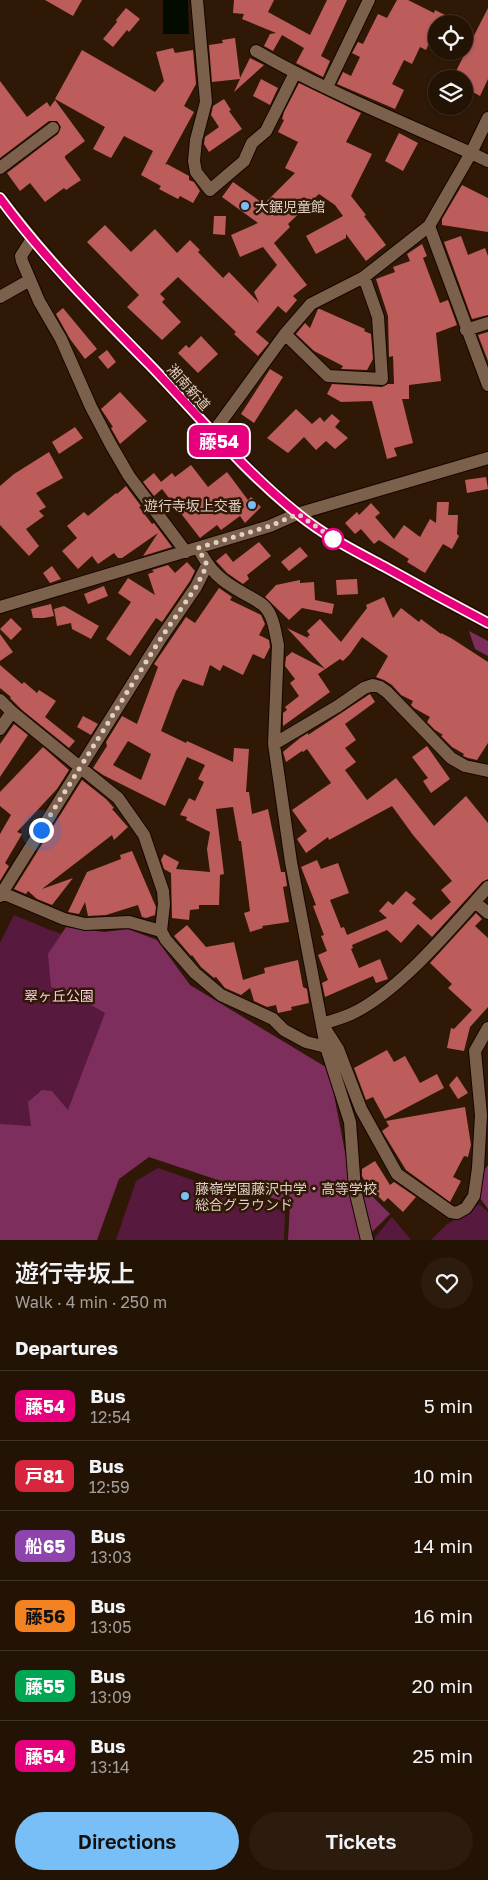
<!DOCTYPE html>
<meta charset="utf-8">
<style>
:root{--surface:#231304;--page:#2b1c0e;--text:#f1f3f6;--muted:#a39e9a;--line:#403226;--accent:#78bff7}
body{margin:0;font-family:"Golos Text","Noto Sans JP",sans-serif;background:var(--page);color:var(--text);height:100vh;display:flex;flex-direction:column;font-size:19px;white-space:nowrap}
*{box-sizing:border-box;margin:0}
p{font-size:16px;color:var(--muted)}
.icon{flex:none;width:28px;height:28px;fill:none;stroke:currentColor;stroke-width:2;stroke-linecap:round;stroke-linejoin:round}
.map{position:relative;height:1240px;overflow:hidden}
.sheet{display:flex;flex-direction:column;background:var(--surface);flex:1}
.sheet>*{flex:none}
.badge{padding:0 10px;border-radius:8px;font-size:18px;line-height:32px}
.fabs{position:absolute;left:428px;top:15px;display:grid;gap:10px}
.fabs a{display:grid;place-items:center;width:45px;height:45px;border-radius:50%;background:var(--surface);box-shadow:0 1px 4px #0004,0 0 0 1px var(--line);font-size:25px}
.you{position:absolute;width:25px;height:25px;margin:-12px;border:4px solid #fff;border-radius:50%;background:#1a73e8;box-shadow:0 0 0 8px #1a73e833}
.map>.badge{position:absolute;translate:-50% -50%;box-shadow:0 0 0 2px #fff}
h2{padding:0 15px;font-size:19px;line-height:45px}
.round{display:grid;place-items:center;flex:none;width:52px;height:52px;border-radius:26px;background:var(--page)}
.overview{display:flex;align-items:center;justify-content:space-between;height:85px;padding:0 15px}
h1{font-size:24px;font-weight:600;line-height:38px}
.primary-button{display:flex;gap:10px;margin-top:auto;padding:10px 15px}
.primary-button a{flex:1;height:58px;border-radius:30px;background:var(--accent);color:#111;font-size:20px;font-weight:600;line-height:58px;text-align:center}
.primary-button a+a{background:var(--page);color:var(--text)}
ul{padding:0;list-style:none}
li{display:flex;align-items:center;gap:15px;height:70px;padding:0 15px;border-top:1px solid var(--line)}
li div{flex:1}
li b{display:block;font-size:19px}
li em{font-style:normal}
li .badge{min-width:55px;font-weight:700;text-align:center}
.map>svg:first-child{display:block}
.green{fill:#57193d}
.forest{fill:#7e2e5c}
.water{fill:#030a00}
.building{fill:#bc5d5b;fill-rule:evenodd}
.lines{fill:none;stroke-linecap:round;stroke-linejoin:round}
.minor-casing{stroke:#160400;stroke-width:14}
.major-casing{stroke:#160400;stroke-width:14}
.minor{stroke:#7b604c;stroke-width:12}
.major{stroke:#9f8444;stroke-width:12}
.line-casing{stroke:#fff;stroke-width:11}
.line{stroke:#e6007e;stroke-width:8}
.walk{stroke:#dfcfc4;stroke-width:5;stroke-dasharray:0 9}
.poi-dot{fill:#78bff7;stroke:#2f1906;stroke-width:2}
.stop-dot{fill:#fff;stroke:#e6007e;stroke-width:2.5}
.labels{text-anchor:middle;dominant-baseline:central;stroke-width:5;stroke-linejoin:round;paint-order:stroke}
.poi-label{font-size:14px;fill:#dfcfc4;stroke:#2f1906;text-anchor:start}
.street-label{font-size:14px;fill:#dfcfc4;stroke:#2f1906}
.park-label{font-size:14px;fill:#fbcbe1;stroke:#2f1906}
</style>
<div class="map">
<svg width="488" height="1240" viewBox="0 0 488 1240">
<rect width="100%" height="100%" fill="#2f1906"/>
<path class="green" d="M14,915l36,15 27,9 46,2 -30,151 -93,74v-223z
M158,1168l127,44 -1,28h-168l20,-59z
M479,1204l9,8v28h-57l15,-15z
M392,1217l19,23h-36v-3z"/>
<path class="forest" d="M469,631l19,10v15l-13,-7z
M66,927l38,5 24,-3 29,11 33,45 139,84 20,104 41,41 -18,18v8h-84l2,-36 -141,-47 -30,22 -22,61h-97v-116l31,2 -3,-24 14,-12 10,1 16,19 37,-97 -26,-15 -28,-11 -3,-33z
M488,1165v44l-11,-15 6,-22z"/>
<path class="water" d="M163,0h25l1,34h-26z"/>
<path class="building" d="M45,0h37l-9,16z
M234,0h40l-6,12 42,23 17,-35h20l-26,56 9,5 -7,16 -27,-14 8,-15 -22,-13 -9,16 -9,-5 6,-12 6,-1 -34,-14 2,-5 -11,-1z
M397,0h11l26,13 1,-3 28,14h-27v5l-10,21 -6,-3 -8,17 -8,-4 -12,24 12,6 -9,19 -58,-25 6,-12 8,4 9,-19 -8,-4 6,-11 5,2 15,-30 9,4z
M126,8l14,11 -11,13 -2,-2 -14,17 -10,-8 14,-17 -1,-2z
M488,8v71l-8,17 -16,-9v-8h-12z
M235,38l5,40 10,-20 14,7 -30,27 6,-13 -28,3 -3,-37 14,-2 -1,-3z
M173,48l2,5 18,-3 3,34 -12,22 10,6 -29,53 2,-1 22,12v4l5,2 6,9 -7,12 -13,-7 -2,3 -19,-10 2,-3 -20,-11 12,-24 -29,-15 -13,22 -18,-9 12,-22 -50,-28 27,-49 73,42 9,-11 -8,-29z
M261,79l17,9 -8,17 -17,-9z
M0,81l27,36 20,-15 3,5 5,-7 30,41 -20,15v2l16,22 -15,10 -2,-2 -19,14 -15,-19 -10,8 -13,-18 51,-39 3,-7 -4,-6h-8l-49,37z
M299,83l62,30 -15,29 26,12 -21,42 15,19 -2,1 22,29 -20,16 -20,-27v4l-30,16 -10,-18 37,-20 -8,-11 -16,-11 -31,30 2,3 -16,16 33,42 -14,11 4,4 -11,13 -8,-7 -22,26 13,11 -11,13 -24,-22 2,-2 -58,-55 -18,17 5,5 -3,3 19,20 -19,18 -35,-33 12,-12 -52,-53 18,-17 26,27 24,-23 22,24 13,-13 10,10 -2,2 25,26 6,-6 30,31 -5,-11 23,-27 -14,-18 -23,10 -9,-22 27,-12 -36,-26 11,-15 31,22 31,-31 -10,-5 13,-26 -20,-10 6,-12 -2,-1 2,-7z
M224,99l7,11 -2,1 13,18 -33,23 -5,-8 1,-7 14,-10 -8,-12 2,-9z
M399,133l19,10 -15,28 -18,-10z
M462,185l26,13v34l-46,-7v-6z
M214,216h12l-1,19 -12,-1z
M461,236l7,19 17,-7 3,8v59l-16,4 -28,-77z
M422,244l5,12 -4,2 17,45 8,-3 9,25 -21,8 5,48 -32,4v14h-7l11,44 -19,5 3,8 -10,3 -15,-58 -31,1 -14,-8 5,-10 50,3 6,-3h6l-1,-28 -4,1 -1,-41 -12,-37 19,-7 -2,-5 17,-6 -3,-7z
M63,308l34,41 -12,10 -15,-20 -14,-25z
M318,309h2l45,20 -1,2 7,3 2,25 -6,11 -26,-1 2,-3 -29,-15 -18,-17 9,-11 5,5z
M488,332v29l-10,-26z
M201,336l17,18 -20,19 -20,-20 8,-8 3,3z
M107,350l9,12 -8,7 -10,-12z
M270,369l13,8 -29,46 -13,-9z
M120,392l27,29 -27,23 -9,-16 2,-1 -12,-18z
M296,409l16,15 8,-7 4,5 8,-8 8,7 -5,6 13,11 -13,11 -9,-8 -10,9 -12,-13 -16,16 -21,-15z
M75,427l8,11 -24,16 -7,-12z
M49,452l14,26 -27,15 10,14 -7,4 5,5 -18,13 13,17 -10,10 -29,-31v-39l14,-12z
M191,465l17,22 19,-15 21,28 3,-3 10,10 -16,16 -5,-7 -19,14 -4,-5 -17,13 -38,-49 -8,7 -11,-14 11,-9 7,9 11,-9 3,4z
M486,477l2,12 -21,4 -2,-13z
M126,486l15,20 -2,1 13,17 2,-1 18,24 -29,9 15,-23 -36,25h-4l-4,-5 -16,11 -6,-8 -14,13 -16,-18 15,-13 -10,-12 17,-14 4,4 28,-23 1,1z
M437,502h12l-1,13h10l-1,19 2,2 -7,13 -9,-5 -18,29 -18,-11 2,-3 -30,-19 -5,4 -13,-15 -6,5 -10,-11 12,-11 2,3 12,-12 9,10 -5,4 19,22 10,-14 16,12 10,-18 6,4z
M259,542l12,14 -24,19 2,4 -6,5 -16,-11 -11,-12 10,-8 7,9z
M300,547l8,9 -19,15 -8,-9z
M187,562l8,9 -5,10 -28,41 -6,-4 -26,38 -24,-17 25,-37 -13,-9 10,-15 27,17 -7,-21 6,-2 -2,-2 16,-5 7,8z
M52,566l9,13 -11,4 -7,-10z
M357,579l1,15 -21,1 -1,-15z
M300,580v3l14,-1 1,18 19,4 -2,10 -30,-6 -13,12 -24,-23 11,-12z
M104,586l4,10 -20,8 -4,-10z
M219,588l13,9 -2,3 31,15 4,9 -6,11 10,5 1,7 -6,12 -11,-5 -10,21 -20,-10 -3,6 -10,-6 -7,21 -20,-7 -7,12 -15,40 25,12 1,-2 46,21 1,-14 15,1 -3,43h3l3,22 16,-5 13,63h4l2,14 -4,1 6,35 -27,4 1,2 -13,4 -6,-19 6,-2 -9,-70h-2l-6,-34 -17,2 8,65 -4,1 -1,30h-20v4l-9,1 -1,10 -17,-2 -1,-45 -7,-4 -3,-9 3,-6 15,8 -3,7 34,3 -3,-23 3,-17 -24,-12 1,-3 -7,-2 9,-17 6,3 9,-19 -6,-3 7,-14 -18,-8 -22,49 -62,-31 -10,-7 14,-22 -1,-4 16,-26 15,8 21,-57 -4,-3 32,-47 9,6zM128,741l23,13 -10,26 -28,-15z
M384,597l9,21 8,-10 18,14 2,-3 20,15v-1l10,5 37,24v81l-11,17 -9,-2 -5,-2 1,-2 -12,-7 -11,-11 2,-1 -8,-5 -8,-8 3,-5 -16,-9 -3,-3 2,-4 -12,-6 -9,-10 -8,-5 -8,-3 12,-21 -26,-19 -12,17 -7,7 -3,-2 -22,15 12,18 -47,34v-13l4,-3 -2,-3 14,-11 -9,-13 5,-4 -10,-13 1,-9 6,-5 33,17 -38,-41 23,11 -3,-2 3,-2 -3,-4 13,-12 21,23 26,-34 -1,-3z
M51,604l3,12 -10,2h-11l-2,-9z
M64,606l35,20 -8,13 -19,-10 -1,-6 -14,3 -3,-17z
M11,618l11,11 -11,11 -11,-11z
M0,634l13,18 -13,9z
M0,665l22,19 2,-2 13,11 2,-3 17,11 -11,16 30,24 -6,7 -47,-38 -12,-12 1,-1 -11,-9z
M370,694l5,8 -30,22 11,16 -11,8 11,14 -11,8 22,30 29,-22 38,48 32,-30 22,27v56l-6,3 -50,55 -14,-13 -17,19 -14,-13 -35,15 1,3 -2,1 8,19 21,-9 8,20 -12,4 -3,-7 -48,21 -3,-14 6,-3 -10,-25 9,-4 -6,-15 3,-1 -11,-29 3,-1 -15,-38 16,-7 4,9 17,-6 11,30 -19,7 11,28 3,-1 3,8 40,-17 -8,-7 9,-10 5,4 13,-14 10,8 -4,4 19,17 20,-18 -10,-12 11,-9 -39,-46 -21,-29 -63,34 -1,-3 -22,16 -9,-14 10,-8 -15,-21 39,-27 -24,-34 -4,3 -1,-1 -16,11 -3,-10 17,-14 8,-5v2z
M83,716l15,8 -7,11 -14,-8z
M14,724l14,11 -28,42v-33z
M427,746l23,33 -19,14 -8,-12 5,-3 -16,-21z
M43,747l26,23 -12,19 -40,43 5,2 -17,29 4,3 -9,15v-47l11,-19 -11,-9v-14z
M82,780l24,19 8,9 -2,1 16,18 -14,13 -2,-5 -70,54 31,-11 -21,27 -15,-6 -9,-8 -2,3 -12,-5z
M132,851l24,56 -1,8 -9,3 -4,-1 -4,-12 -32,10 -18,1 -3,-14 -6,12 -11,-2 19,-40 34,-13 -1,-4z
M476,913l6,6 -7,7 13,12v69l-18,20 -6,24 -17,-3 4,-20 3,1 18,-19 -24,-22 4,-4 -22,-21z
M187,925l19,22 28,-5 9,38 22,-7 -1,-5 34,-8 5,27 4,2 2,14 -18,4 1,3 -14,3 -2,-8 -9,2 -13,-6 -4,-13 -9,7 -16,-7 -9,-11 -2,1 -13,-11 -9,-12 -1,1 -17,-20z
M387,1050l7,12 11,-6 15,27 17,-9 7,14 -59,31 -12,-22 -7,3 -12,-32z
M457,1076l11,17 -10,6 -9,-14z
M465,1107l6,38 -3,12 -4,-1 -11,21 8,4 -11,21 -44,-32 -24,-39 7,-5 -3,-5z
M375,1161l15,24 4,-3 22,15 -13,15 -15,-14 -4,4 -17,-17 -5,-9v-7z"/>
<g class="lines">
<g class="minor-casing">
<path id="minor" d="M197,0l9,102 -10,38 -2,21 2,11 14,18 34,-29 8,-18 14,-12 29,-58
M256,51c74,43 155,74 232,110
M327,87l42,-87
M0,168l53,-40
M429,226l59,159
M32,239l-11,17 1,5 17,40 22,38 30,68 20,38 18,31 57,76
M0,297l30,-17
M466,330l22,-7
M285,334l43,42 54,3 -4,-62 -14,-40
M212,434l73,-100 26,-30 53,-27 65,-51 42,-73 17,-35
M198,548c13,24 22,32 45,45 7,4 15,8 20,12 11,10 12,27 15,40l-4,99 17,118 35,185 24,75 5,68 12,50
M0,607l270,-81 27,-12 191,-56
M0,700l12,12 106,86 26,37 19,56 1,13 -3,27
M0,729l12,-17
M274,744l64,-38 26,-18 9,-3 7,2 7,5 64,66 14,8 23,5
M488,887c-36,40 -89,105 -137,127 -9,4 -19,7 -29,10l16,25 23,60 36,65 54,38 6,1 9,-5 8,-12 4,-28 3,-53 -6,-64 13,-23
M0,892l64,27 21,5 44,-2 32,9 5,9 29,33 26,22 52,24 11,11 22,12 20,5
M0,896l161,-258 35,-51 11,-22
M475,902l13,11"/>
</g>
<g class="major-casing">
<path id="major" d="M0,198c45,60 96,113 149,166 49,50 93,106 149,150 27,22 57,37 87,53 34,19 69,38 103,56"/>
</g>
<use href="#minor" class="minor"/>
<use href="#major" class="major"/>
</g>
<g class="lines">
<g class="line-casing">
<path id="line" d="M0,198c44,60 97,113 149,166 49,51 94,106 149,150 27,22 57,37 87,53 34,19 69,38 103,56"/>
</g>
<use href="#line" class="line"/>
<path class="walk" d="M41,830l120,-192 35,-51 11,-22 -9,-17 72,-22 28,-12 39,27 -4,-2"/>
</g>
<g class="poi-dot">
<circle cx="245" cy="206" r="5"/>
<circle cx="252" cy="505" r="5"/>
<circle cx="185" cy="1196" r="5"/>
</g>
<circle class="stop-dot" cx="333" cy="539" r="10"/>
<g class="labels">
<g class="poi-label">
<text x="255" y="206">大鋸児童館</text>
<text x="242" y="505" text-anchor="end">遊行寺坂上交番</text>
<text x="195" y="1188">藤嶺学園藤沢中学・高等学校<tspan x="195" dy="16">総合グラウンド</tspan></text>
</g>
<g class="street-label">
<text transform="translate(189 387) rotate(48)">湘南新道</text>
</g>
<g class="park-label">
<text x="59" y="995">翠ヶ丘公園</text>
</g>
</g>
</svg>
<div class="fabs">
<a><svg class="icon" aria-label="locate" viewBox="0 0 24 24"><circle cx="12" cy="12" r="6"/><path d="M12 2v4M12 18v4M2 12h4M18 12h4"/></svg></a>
<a><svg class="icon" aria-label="layers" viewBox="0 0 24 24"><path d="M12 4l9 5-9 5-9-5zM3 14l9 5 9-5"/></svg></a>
</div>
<div class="you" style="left:41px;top:830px"></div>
<b class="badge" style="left:219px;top:441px;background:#e6007e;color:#fff">藤54</b>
</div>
<section class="sheet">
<div class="overview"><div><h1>遊行寺坂上</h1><p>Walk · 4 min · 250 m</p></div><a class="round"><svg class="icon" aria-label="heart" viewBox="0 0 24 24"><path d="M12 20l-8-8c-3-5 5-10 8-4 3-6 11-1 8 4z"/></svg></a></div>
<h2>Departures</h2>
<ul>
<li><span class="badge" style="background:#e6007e;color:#fff">藤54</span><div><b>Bus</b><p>12:54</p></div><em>5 min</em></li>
<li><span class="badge" style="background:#d7263d;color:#fff">戸81</span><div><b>Bus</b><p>12:59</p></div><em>10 min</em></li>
<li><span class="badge" style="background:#8e44ad;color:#fff">船65</span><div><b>Bus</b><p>13:03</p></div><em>14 min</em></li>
<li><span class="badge" style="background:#f58220;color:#111">藤56</span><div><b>Bus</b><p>13:05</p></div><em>16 min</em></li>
<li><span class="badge" style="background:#00a651;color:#fff">藤55</span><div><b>Bus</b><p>13:09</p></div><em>20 min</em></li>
<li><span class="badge" style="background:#e6007e;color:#fff">藤54</span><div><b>Bus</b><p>13:14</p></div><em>25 min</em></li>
</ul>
<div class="primary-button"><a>Directions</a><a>Tickets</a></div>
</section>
